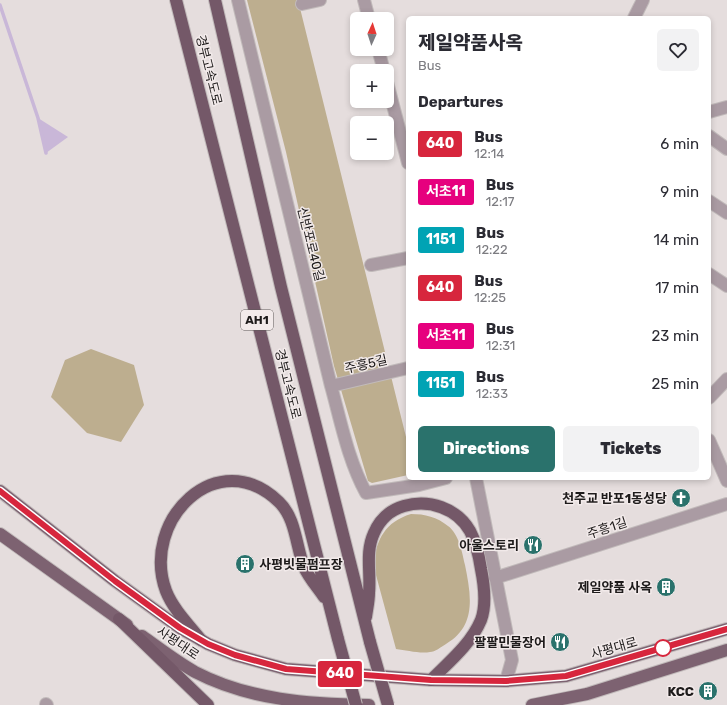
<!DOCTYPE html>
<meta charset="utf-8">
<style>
:root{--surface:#fff;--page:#f2f2f3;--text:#2b2b33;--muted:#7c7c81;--accent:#2a726c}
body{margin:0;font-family:Rubik,"Noto Sans KR",sans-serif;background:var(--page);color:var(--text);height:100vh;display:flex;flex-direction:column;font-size:15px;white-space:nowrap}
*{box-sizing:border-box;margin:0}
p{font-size:13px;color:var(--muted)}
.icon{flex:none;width:22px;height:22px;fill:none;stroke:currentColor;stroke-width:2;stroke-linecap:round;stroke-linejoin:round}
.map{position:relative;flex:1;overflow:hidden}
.details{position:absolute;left:406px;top:16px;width:305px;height:464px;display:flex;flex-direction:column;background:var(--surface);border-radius:6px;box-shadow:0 2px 6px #0003}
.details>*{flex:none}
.badge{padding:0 8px;border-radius:3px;font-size:14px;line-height:26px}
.needle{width:26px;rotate:3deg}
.buttons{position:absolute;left:350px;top:12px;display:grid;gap:8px}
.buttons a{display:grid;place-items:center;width:44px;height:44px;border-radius:6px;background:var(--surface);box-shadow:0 2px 6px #0003;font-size:20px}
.map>.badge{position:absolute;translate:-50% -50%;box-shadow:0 0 0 2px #fff}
h2{padding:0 12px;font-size:15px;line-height:36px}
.round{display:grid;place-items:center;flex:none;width:42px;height:42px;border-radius:6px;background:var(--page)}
.summary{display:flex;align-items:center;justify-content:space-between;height:68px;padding:0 12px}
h1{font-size:19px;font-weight:800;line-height:30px}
.primary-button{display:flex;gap:8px;margin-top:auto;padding:8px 12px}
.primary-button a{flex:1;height:46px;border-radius:6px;background:var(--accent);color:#fff;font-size:16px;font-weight:800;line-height:46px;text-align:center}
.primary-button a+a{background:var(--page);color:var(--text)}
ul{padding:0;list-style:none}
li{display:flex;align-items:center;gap:12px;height:48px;padding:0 12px}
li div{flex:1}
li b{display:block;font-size:15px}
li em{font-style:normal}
li .badge{min-width:44px;font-weight:700;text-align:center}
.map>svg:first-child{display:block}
.green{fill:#bdae8f}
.water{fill:#c9b7d8}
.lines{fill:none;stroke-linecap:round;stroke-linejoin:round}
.stream{stroke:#c9b7d8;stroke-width:3.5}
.minor-casing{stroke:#c1baba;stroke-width:14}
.primary-casing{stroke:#c1baba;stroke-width:14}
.trunk-casing{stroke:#c1baba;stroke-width:14}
.minor{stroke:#aa9ba3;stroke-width:12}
.primary{stroke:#7d6271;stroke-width:12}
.trunk{stroke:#745868;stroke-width:12}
.trunk-bridge-casing{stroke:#c1baba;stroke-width:14;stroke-linecap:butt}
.trunk-bridge{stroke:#745868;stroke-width:12}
.line-casing{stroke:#fff;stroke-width:9}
.line{stroke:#d7263d;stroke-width:6}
.stop-dot{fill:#fff;stroke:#d7263d;stroke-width:2}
.labels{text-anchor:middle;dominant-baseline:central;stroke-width:3;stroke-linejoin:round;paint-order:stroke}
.shield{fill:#f2eaea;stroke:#5e5959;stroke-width:1}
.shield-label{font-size:12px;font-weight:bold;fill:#1e1b1b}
.street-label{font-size:13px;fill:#1e1b1b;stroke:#f2eaea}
.poi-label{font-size:13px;font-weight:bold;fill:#1e1b1b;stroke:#f2eaea;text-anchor:end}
</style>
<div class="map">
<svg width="727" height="705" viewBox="0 0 727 705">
<rect width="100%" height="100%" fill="#e5dddd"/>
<path class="green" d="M247,0h51l110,445v30l-36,8 -4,-2 -34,-115 -48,-214z
M91,349l43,16 10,40 -23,37 -34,-9 -36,-36 14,-37z
M411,514c14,0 26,3 37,12 11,8 14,26 17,39 6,30 12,61 -19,79 -5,3 -11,8 -16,8 -10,2 -24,-2 -34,-3l-23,-85c4,-25 12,-42 38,-50z"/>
<path class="water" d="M38,118l30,19 -22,16z"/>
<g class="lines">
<path class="stream" d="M0,5l38,113 8,35"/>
<g class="minor-casing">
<path id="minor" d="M238,0l93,386c10,36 17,74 35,107l53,-8 27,-7
M364,0l5,19
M302,4l18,-4
M634,18l9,-18
M378,49l6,22
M387,82l21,81
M709,112l18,-5
M709,136l18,13
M709,201l18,12
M371,265l37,-7
M709,274l18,12
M331,386l77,-18
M709,398l18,-19
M709,440l18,41
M476,478l36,182 -6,21
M495,578l232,-74
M46,704l1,1"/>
</g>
<g class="primary-casing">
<path id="primary" d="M0,491l115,90 65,47 28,16 27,11 51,14 145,11 75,1 60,-5 161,-47
M0,534l127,91
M142,636c17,12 35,26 53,36 54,28 114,32 174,33
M532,705l55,-11 140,-44"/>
</g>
<g class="trunk-casing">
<path id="trunk" d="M176,0l162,639
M215,0l66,287 89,355
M366,617c1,-8 3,-16 3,-24 2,-20 -4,-41 5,-60 6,-14 16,-23 30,-27 25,-7 53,2 66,25 6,11 9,25 11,38 3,15 6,35 0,51 -10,24 -32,42 -50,60
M119,619l89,86
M201,640c-12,-15 -28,-31 -35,-49 -26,-71 52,-148 113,-89 17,16 17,45 25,65 5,11 14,21 20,30"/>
</g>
<use href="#minor" class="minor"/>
<use href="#primary" class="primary"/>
<use href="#trunk" class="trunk"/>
<g class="trunk-bridge-casing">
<path id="trunk-bridge" d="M338,639l18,66
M370,642l18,63"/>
</g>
<use href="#trunk-bridge" class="trunk-bridge"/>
</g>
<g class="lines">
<g class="line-casing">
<path id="line" d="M0,491l115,90 65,47 28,16 27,11 51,14 145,11 75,1 60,-5 161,-47"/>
</g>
<use href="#line" class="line"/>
</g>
<defs>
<g id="church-disc" transform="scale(1)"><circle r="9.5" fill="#2a726c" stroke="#f2eaea"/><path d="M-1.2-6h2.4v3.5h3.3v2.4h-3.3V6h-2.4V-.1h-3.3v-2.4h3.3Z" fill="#fff"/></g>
<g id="restaurant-disc" transform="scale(1)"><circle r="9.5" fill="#2a726c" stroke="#f2eaea"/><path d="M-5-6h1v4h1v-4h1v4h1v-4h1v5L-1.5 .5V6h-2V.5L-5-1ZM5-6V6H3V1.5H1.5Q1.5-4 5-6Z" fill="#fff"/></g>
<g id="building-disc" transform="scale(1)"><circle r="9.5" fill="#2a726c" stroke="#f2eaea"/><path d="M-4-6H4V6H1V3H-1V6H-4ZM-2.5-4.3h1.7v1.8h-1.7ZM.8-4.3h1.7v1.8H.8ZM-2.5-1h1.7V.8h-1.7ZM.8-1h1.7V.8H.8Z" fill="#fff"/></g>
</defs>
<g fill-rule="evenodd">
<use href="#church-disc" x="681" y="498"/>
<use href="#restaurant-disc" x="533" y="545"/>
<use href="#building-disc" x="245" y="564"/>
<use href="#building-disc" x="666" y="587"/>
<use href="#restaurant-disc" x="560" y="642"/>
<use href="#building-disc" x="708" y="691"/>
</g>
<circle class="stop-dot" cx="663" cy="648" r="8"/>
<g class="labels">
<rect class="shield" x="241" y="310" width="32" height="20" rx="3"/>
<g class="shield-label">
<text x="257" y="320">AH1</text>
</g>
<g class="street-label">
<text transform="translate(209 70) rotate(76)">경부고속도로</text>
<text transform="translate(311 244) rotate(76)">신반포로40길</text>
<text transform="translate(366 364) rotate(-13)">주흥5길</text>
<text transform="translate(288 384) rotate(76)">경부고속도로</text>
<text transform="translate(607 528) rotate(-18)">주흥1길</text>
<text transform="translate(178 643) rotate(34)">사평대로</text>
<text transform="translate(614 648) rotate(-16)">사평대로</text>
</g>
<g class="poi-label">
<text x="667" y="498">천주교 반포1동성당</text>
<text x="519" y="545">아울스토리</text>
<text x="259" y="564" text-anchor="start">사평빗물펌프장</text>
<text x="652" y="587">제일약품 사옥</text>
<text x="546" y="642">팔팔민물장어</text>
<text x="694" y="691">KCC</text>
</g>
</g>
</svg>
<div class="buttons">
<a><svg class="needle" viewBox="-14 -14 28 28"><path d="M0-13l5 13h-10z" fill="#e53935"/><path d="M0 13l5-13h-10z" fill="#7c7c81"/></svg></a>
<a>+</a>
<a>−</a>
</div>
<b class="badge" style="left:340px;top:674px;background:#d7263d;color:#fff">640</b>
<section class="details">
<div class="summary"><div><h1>제일약품사옥</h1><p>Bus</p></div><a class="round"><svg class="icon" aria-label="heart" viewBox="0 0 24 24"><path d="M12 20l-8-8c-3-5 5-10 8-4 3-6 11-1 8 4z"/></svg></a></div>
<h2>Departures</h2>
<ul>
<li><span class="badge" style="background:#d7263d;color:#fff">640</span><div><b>Bus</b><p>12:14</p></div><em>6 min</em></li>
<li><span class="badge" style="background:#e6007e;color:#fff">서초11</span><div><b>Bus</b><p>12:17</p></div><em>9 min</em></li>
<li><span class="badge" style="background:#00a3b4;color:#fff">1151</span><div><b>Bus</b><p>12:22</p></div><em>14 min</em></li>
<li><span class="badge" style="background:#d7263d;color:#fff">640</span><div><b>Bus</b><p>12:25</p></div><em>17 min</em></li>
<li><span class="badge" style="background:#e6007e;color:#fff">서초11</span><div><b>Bus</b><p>12:31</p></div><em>23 min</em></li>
<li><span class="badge" style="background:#00a3b4;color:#fff">1151</span><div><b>Bus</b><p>12:33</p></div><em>25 min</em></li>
</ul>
<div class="primary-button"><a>Directions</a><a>Tickets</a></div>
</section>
</div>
